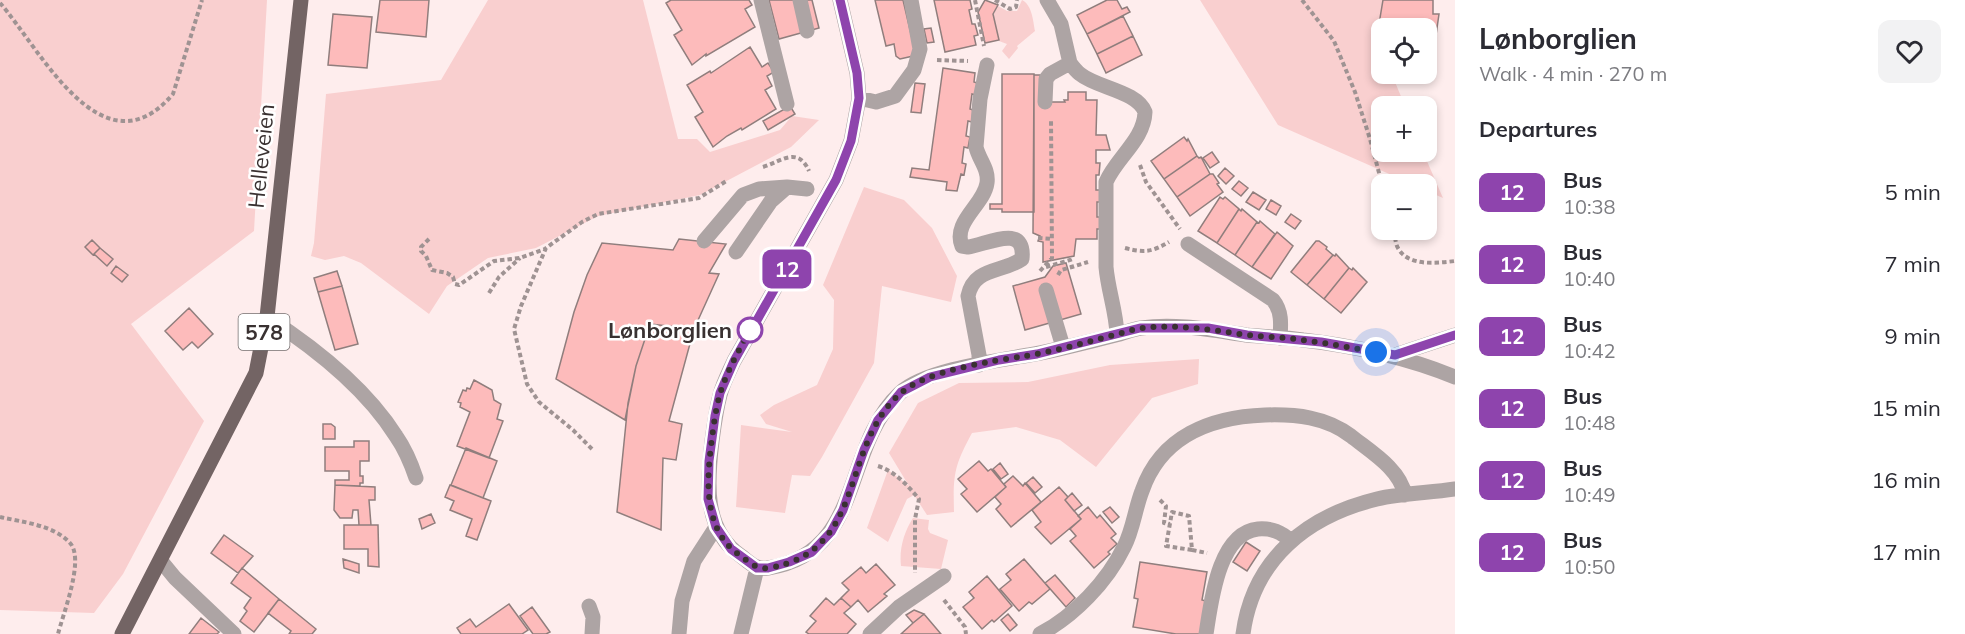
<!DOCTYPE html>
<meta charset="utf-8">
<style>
:root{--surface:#fff;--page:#f2f2f3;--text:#2b2b33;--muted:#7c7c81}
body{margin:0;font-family:Mulish,sans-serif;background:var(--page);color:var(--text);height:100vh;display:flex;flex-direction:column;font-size:22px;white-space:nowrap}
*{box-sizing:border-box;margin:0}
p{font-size:20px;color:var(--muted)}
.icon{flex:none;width:33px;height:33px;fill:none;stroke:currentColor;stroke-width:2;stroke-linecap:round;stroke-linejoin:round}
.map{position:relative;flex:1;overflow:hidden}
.panel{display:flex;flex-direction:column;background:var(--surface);width:510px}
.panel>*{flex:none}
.badge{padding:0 12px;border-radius:9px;font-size:21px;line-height:39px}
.tools{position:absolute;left:1371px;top:18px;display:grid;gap:12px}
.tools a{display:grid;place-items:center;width:66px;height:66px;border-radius:12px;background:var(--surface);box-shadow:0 3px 9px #0003;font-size:30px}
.you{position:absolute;width:30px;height:30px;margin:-15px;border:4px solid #fff;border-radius:50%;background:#1a73e8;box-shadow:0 0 0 9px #1a73e833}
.map>.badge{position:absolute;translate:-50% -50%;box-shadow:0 0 0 3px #fff}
h2{padding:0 24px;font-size:22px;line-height:54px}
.round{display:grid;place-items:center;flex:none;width:63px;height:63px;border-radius:12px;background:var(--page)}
.summary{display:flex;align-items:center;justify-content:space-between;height:102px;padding:0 24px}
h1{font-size:28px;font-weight:700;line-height:45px}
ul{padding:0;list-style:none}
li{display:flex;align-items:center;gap:18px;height:72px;padding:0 24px}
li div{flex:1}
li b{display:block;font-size:22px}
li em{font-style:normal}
li .badge{min-width:66px;font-weight:700;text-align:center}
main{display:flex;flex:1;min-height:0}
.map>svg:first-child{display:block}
.green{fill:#f9cfcf}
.building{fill:#fdbbbb;stroke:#907e7d;stroke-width:1.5}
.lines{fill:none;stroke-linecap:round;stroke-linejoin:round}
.path{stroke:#9f9393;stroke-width:4;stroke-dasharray:4.5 3;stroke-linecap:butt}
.minor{stroke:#ada4a4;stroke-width:15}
.major{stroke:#736464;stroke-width:15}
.line-casing{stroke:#fff;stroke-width:14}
.line{stroke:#8e44ad;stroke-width:9}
.walk{stroke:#393131;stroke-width:6;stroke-dasharray:0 10.8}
.stop-dot{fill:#fff;stroke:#8e44ad;stroke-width:3}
.labels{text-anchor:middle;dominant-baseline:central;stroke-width:5;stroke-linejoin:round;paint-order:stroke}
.shield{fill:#fff;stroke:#746f6f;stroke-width:1.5}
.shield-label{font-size:21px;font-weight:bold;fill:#393131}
.street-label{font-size:22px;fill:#393131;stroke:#fff}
.stop-label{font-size:22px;font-weight:bold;fill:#393131;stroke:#fff;text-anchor:end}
</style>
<main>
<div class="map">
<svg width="1455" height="634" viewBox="0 0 1455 634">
<rect width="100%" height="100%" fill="#feeded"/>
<path class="green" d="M0,0h267l-13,231 -123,93 73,97 -81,153 -29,39 -94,-3z
M488,0h155l35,139h19l13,13 70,-22 12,-14 27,4 -28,27 -91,48 -102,21 -62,32 -48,10 -41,28 -18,28 -68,-51 -17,-7 -19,4 -14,-4 3,-13 12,-149 115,-14z
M1022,0c10,5 11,20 13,31l-18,15 1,2 -9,11 -7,-8 5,-7 -8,-3 -6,-26 5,-9 9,5h10z
M1200,0h200l-2,28h-16v46h13v8l10,24h-23v46h41l20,46 -16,-7 -1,-7h-14l-134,-59z
M864,187l40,13 28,28 25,48 -6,26 -69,-16 -8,77 -52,94 -12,19 -18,-1 -7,38 -49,-6 5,-82 51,7 -26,-8 -6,-9 14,-10 43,-20 16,-36 1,-49 -11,-15z
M1199,359l-1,25 -46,14 -56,69 -36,-27 -44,-13 -44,6c-18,33 -19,42 -18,79l-27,3 -13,-20 -7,4 -19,43 -21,-14 21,-58 21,16 -20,-33 29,-50 41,-20 69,-1 82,-17z
M913,518l16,2 -1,9 2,4 18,7 -7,29 -40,-3c-2,-17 3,-34 12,-48z"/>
<path class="building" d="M380,0h49l-3,37 -50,-5z
M671,0h78l3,5 -7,4 10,18 -49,29v-2l-14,11 -18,-30 8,-5 -16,-27z
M769,0h43l7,28 -40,11z
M875,0h28l12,51 -2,5 -13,3 -4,-3 -2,-12 -8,2z
M934,0h36l2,9 -3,1 3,14h3l3,11 -4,1 2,9 -31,7z
M985,0l13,5 -5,9 6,26 -14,3 -7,-31z
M1107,0h10l5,9 5,-2 3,5 -43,22 -10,-19z
M1383,0h50v14h6l-3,21 -6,-1 -1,7h-3v-13h-44v21l-7,-1z
M333,14l39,3 -5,51 -39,-3z
M1123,16l10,20 -36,18 -10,-20z
M931,28l3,14 -7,1 -3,-14z
M1133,36l9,19 -36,18 -9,-19z
M750,47l12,20 6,-4 6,9 -7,4 5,10 -7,4 11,19 -34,21 -1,-2 -14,8 -14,11 -18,-30 8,-5 -16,-27 23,-14 1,2z
M943,68l32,5 -1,9 3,1 -1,12 -4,-1 -2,15 3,1 -1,12 -4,-1 -2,15 4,1 -2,11 -4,-1 -2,16 4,1 -2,11 -3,-1 -4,17 -11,-1 1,-8 -37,-5 2,-9 17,2z
M1002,74h32v138h-32v-3h-12v-5h12z
M1034,75h6l1,27h24l-1,-2h4v-8h18v8h11l-1,35h10l4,15h-14v13h4l-1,12h-3v15h4v12h-3v15h3v12h-3v10h-21l-2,17 -31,6v-20l-5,-1 2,-5 -7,-3z
M915,83l10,1 -4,29 -10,-1z
M790,106l5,8 -27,16 -5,-9z
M1184,137l3,4 1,-2 9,17 -33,23 -13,-18z
M1212,152l7,10 -9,6 -7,-10z
M1197,156l2,2 2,-1 9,17 -33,23 -13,-18z
M1225,168l9,8 -8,8 -8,-8z
M1210,174h3l6,9 -2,1 6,8 -33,24 -13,-19z
M1239,181l9,7 -7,8 -9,-7z
M1253,192l13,8 -7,10 -13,-8z
M1220,197l3,2 2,-2 14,12 -22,34 -19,-12z
M1271,200l10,6 -5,9 -10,-6z
M1239,209l2,2 1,-2 15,13 -22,33 -18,-12z
M1291,214l10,7 -6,8 -10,-7z
M1260,221l15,13 -23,33 -17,-12 22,-33 2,1z
M1277,232l16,14 -22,33 -19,-12z
M679,239l47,5 -17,29 10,1 -25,55 -44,-5 -14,42 -11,54 -69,-41 18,-67 13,-37 15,-32 71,7z
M92,240l8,8 -7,7 -8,-8z
M1316,241h3l8,6 -1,2 7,6 -26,30 -16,-13z
M100,248l13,11 -6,7 -13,-12z
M1336,254l13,14 -25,31 -17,-14 26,-30 2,1z
M1066,263l15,51 -56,16 -12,-44 32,-9 8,-11z
M116,266l12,9 -6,7 -11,-9z
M1349,268l3,2 1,-2 14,14 -26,31 -17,-14z
M337,271l5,15 -24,6 -4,-14z
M342,286l16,58 -23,6 -17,-58z
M189,308l24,26 -15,14 -6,-6 -9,8 -18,-19z
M650,324l44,5 -25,92 13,3 -6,36 -13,-2 -2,72 -44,-18 11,-109 8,-37z
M474,380l18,10 2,10 7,4 -4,15 6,2 -14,37 -32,-12 13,-34 -10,-5 1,-4 -3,-1 5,-12 3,1 1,-3 3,1z
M323,424h8l4,3v12h-12z
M354,441h15v20h-9v15h3v7h-3v3l-25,-1v-5h14v-9h-24v-24h29z
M466,448l31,13 -14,37 -32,-13z
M979,461l9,10 3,-2 15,18 -29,25 -16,-18 6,-5 -9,-10z
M1000,463l8,11 -7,5 -8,-10z
M1013,476l10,10 2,-3 16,19 -30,25 -15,-18 5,-5 -6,-7 11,-10 -2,-3z
M1033,477l9,10 -7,6 -9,-10z
M335,485l40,2v13h-6l2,25h-12l-1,-15h-5l-1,8h-12l-6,-8z
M450,485l41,16 -14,39 -11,-4 6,-17 -22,-9 4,-9 -9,-4z
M1059,487l9,10 -3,3 16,19 -30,25 -16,-17 6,-5 -9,-12z
M1072,493l10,12 -8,6 -9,-11z
M1088,507l9,11 3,-3 16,19 -5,4 6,6 -9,8 2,2 -16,14 -24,-27 6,-5 -6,-7 11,-10 -3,-3z
M1110,507l9,10 -7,6 -9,-11z
M431,514l4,9 -13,6 -3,-10z
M344,525h34l1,42 -11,-1v-17h-24z
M224,535l29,21 -15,17 -27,-20z
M1246,542l14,9 -13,20 -14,-9z
M343,559l16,5v9l-15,-5z
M1024,559l26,30 -18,15 -3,-2 -10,9 -19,-22 11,-9 -5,-6z
M1140,562l67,10 -5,28 4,1 -5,33h-25l-43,-7 5,-28 -4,-1z
M876,564l19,21 -11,9 3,2 -19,16 -10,-12 -7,7 -10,-9 8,-8 -7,-7 19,-16 5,6z
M242,568l37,31 -25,33 -14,-11 7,-10 -3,-3 7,-10 -20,-15z
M1055,575l20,23 -9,9 -21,-24z
M987,576l25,30 -18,16 -2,-2 -10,9 -19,-22 11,-9 -5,-6z
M826,598l8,7 7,-7 10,9 -7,6 12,11 -9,10h-38l-3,-2 10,-11 -6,-5z
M279,599l37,30 -4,5h-23l2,-3 -23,-18z
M509,604l19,26 -6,4h-61l-4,-6 13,-9 6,8z
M532,607l18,25 -4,2h-13l-13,-18z
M914,610l10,4 -11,9 -7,-8z
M924,614l17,20h-40l12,-11z
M1008,614l9,11 -7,6 -9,-11z
M201,618l18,14 -2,2h-28z"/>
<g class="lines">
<path class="path" d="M975,0l9,46
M995,0l15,9 6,-2 1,-7
M1302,0l32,41 21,51 15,47 12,45
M0,3c41,47 103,173 173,91l29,-94
M937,60l31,1
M1140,165l6,17 34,47
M763,167c19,-6 35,-21 46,4
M1394,230c1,5 1,13 4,18 10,19 40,15 57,13
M1038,238l14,1
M429,239l-8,8v4l5,5 6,14 15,3 6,4 2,7 4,1 35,-24 26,-3 25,-9
M1125,248c19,5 27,4 44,-6
M1046,267l24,-7 2,7 16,-5
M1040,271l12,-13 -1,-139
M1058,275l3,-5 11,-3
M489,293l10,-16 21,-19
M592,449l-19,-19 -34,-28 -12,-18 -13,-55 7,-23 25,-58 36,-26 16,-8 101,-16 29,-18
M878,466c18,6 29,19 41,33l-4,20v54
M1160,500l6,6 -2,17 6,1
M0,517c22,5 54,8 70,26 15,16 -7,71 -12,91
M1192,550l-26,-4 6,-34 17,4 3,34 15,3
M944,600l21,27 1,7"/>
<path class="minor" d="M761,0l26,104
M800,0l7,31
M840,0l17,73 2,25 -8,43 -15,39 -102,181c-5,11 -11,22 -14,34 -4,15 -6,31 -8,46 -5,41 -9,89 29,115 9,7 15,14 27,12 97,-15 73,-120 132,-175 25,-23 95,-32 129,-38 29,-5 58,-13 87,-20 8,-2 17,-6 25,-7 35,-5 70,2 105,7 19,2 38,2 57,5 52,6 103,17 152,37
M1047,0l14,24 9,39c3,4 6,8 10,11 17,14 57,17 65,38 -1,28 -28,45 -39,70v85c2,23 10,44 11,67
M859,98l17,4 19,-6 19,-26 6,-21 -9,-49
M1045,102l1,-23 4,-5 20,-11
M704,241l39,-46 16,-6 28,-2
M1188,244l85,56c9,11 8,24 7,38
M736,252l35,-51 16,-14 20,2
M1046,290l17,57
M267,317c48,31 98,70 129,119 9,13 15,27 20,42
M1395,355l60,-20
M979,365v-10l-11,-59c6,-29 34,-23 54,-37 4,-37 -36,-14 -54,-12l-6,-1c-10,-24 22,-41 25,-63 2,-14 -8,-23 -11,-36l4,-48 7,-34
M161,561l14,17 59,56
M589,606l4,11 -1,17
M679,634l3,-33 12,-40 22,-34
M741,634l16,-66
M870,634l29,-27 45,-31
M1040,634c34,-18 67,-52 84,-87 9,-17 11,-38 18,-56 19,-55 69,-74 123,-76 31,-1 61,2 86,21 20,16 49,33 54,59
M1206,634c5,-31 12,-101 52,-105 14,-1 23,3 33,12
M1243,634c10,-75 64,-118 134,-135 25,-6 52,-6 78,-10"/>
<path class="major" d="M122,634l134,-261 11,-56 34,-317"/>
</g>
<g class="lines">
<g class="line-casing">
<path id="line" d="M840,0l17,73 2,25 -8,43 -15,39 -102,181 -14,32 -5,23 -6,45 -1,38 8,28 15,22 26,19h11l21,-6 23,-10 19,-20 12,-22 21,-60 14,-30 23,-28 29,-15 69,-17 38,-6 103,-26h68l39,7 74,7 74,13 60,-20"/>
</g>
<use href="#line" class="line"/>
<path class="walk" d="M750,330l2,-4c-11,21 -25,44 -32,68 -4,14 -6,29 -8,44 -5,39 -10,90 26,116 10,7 18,16 31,14 99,-17 70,-122 132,-175 25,-22 90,-32 124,-37 31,-5 62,-14 93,-22 8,-2 16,-5 24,-6 36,-4 70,2 105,7 18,2 37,2 55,5 25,3 50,8 74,12"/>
</g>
<circle class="stop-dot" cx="750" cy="330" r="12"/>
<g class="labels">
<rect class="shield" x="238.5" y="314" width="51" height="36" rx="4.5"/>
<g class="shield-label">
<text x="264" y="332">578</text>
</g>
<g class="street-label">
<text transform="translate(261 156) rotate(-84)">Helleveien</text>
</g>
<g class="stop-label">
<text x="732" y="330">Lønborglien</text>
</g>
</g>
</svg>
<div class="tools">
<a><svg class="icon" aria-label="locate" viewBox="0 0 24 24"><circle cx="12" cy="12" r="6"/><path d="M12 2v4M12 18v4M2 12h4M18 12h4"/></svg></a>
<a>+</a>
<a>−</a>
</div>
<div class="you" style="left:1376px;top:352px"></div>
<b class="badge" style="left:787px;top:269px;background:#8e44ad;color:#fff">12</b>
</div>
<section class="panel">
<div class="summary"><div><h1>Lønborglien</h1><p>Walk · 4 min · 270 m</p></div><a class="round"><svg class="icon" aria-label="heart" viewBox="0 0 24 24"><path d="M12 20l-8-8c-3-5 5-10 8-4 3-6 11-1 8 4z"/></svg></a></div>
<h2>Departures</h2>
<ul>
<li><span class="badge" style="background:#8e44ad;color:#fff">12</span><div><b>Bus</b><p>10:38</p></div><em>5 min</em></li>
<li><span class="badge" style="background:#8e44ad;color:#fff">12</span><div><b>Bus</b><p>10:40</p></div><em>7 min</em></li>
<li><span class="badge" style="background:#8e44ad;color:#fff">12</span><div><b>Bus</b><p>10:42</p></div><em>9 min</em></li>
<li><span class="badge" style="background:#8e44ad;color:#fff">12</span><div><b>Bus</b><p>10:48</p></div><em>15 min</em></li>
<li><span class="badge" style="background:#8e44ad;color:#fff">12</span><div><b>Bus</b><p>10:49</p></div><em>16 min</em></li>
<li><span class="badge" style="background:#8e44ad;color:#fff">12</span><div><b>Bus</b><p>10:50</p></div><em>17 min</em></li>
</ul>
</section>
</main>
